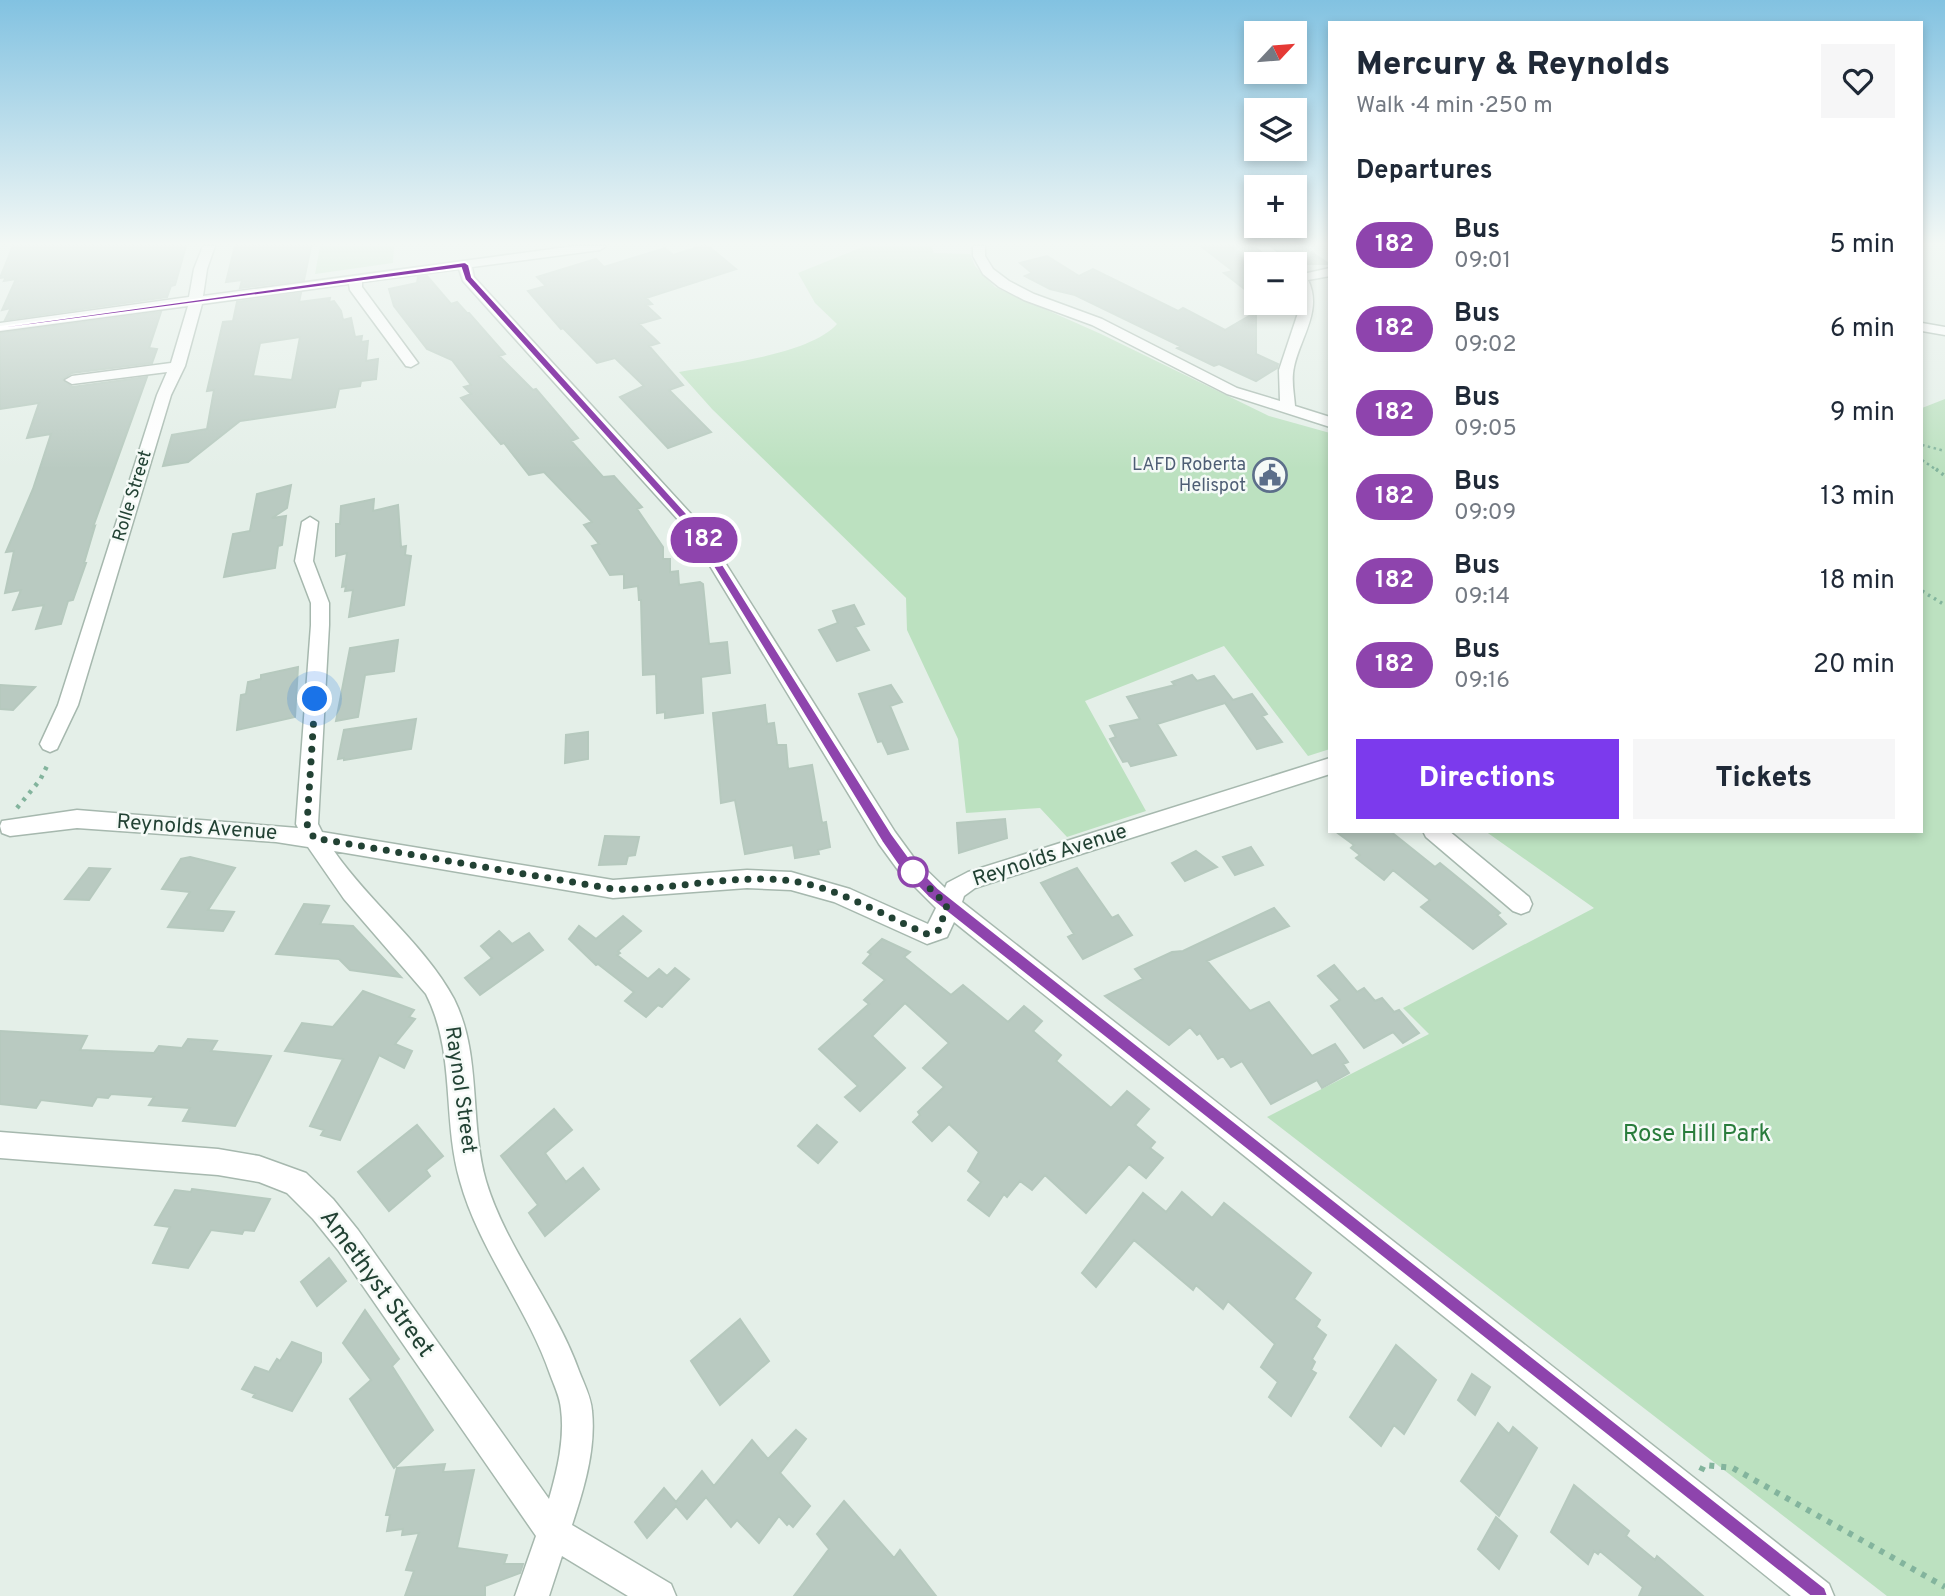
<!DOCTYPE html>
<meta charset="utf-8">
<style>
:root{--surface:#fff;--page:#f6f6f7;--text:#1f2937;--muted:#747a83;--accent:#7c3aed}
body{margin:0;font-family:Overpass,sans-serif;background:var(--page);color:var(--text);height:100vh;display:flex;flex-direction:column;font-size:26px;white-space:nowrap}
*{box-sizing:border-box;margin:0}
p{font-size:23px;color:var(--muted)}
.icon{flex:none;width:38px;height:38px;fill:none;stroke:currentColor;stroke-width:2;stroke-linecap:round;stroke-linejoin:round}
.map{position:relative;flex:1;overflow:hidden}
.panel{position:absolute;left:1328px;top:21px;width:595px;height:812px;display:flex;flex-direction:column;background:var(--surface);border-radius:0px;box-shadow:0 4px 10px #0003}
.panel>*{flex:none}
.badge{padding:0 14px;border-radius:23px;font-size:24px;line-height:46px}
.needle{width:46px;rotate:64deg}
.tools{position:absolute;left:1244px;top:21px;display:grid;gap:14px}
.tools a{display:grid;place-items:center;width:63px;height:63px;border-radius:0px;background:var(--surface);box-shadow:0 4px 10px #0003;font-size:35px}
.you{position:absolute;width:35px;height:35px;margin:-18px;border:5px solid #fff;border-radius:50%;background:#1a73e8;box-shadow:0 0 0 10px #1a73e833}
.map>.badge{position:absolute;translate:-50% -50%;box-shadow:0 0 0 4px #fff}
h2{padding:0 28px;font-size:26px;line-height:63px}
.round{display:grid;place-items:center;flex:none;width:74px;height:74px;border-radius:0px;background:var(--page)}
.head{display:flex;align-items:center;justify-content:space-between;height:119px;padding:0 28px}
h1{font-size:33px;font-weight:800;line-height:52px}
.primary-button{display:flex;gap:14px;margin-top:auto;padding:14px 28px}
.primary-button a{flex:1;height:80px;border-radius:0px;background:var(--accent);color:#fff;font-size:28px;font-weight:800;line-height:80px;text-align:center}
.primary-button a+a{background:var(--page);color:var(--text)}
ul{padding:0;list-style:none}
li{display:flex;align-items:center;gap:21px;height:84px;padding:0 28px}
li div{flex:1}
li b{display:block;font-size:26px}
li em{font-style:normal}
li .badge{min-width:77px;font-weight:700;text-align:center}
.map>svg:first-child{display:block}
.green{fill:#bce1c0}
.building{fill:#b9cac1;stroke:#b6c9be;stroke-width:2;fill-rule:evenodd}
.lines{fill:none;stroke-linecap:round;stroke-linejoin:round}
.minor-casing{stroke:#a6b8ae;stroke-width:3}
.path-far3{stroke:#83b49d;stroke-width:2.5;stroke-dasharray:2.5 3.5;stroke-linecap:butt}
.path-far2{stroke:#83b49d;stroke-width:3.5;stroke-dasharray:2.5 4.5;stroke-linecap:butt}
.path-far1{stroke:#83b49d;stroke-width:4.5;stroke-dasharray:3.5 6;stroke-linecap:butt}
.path{stroke:#83b49d;stroke-width:6;stroke-dasharray:5 7;stroke-linecap:butt}
.minor{fill:#fff;fill-rule:evenodd}
.line{fill:#8e44ad;stroke:#fff;stroke-width:2}
.walk{stroke:#224234;stroke-width:7;stroke-dasharray:0 12.6}
.stop-dot{fill:#fff;stroke:#8e44ad;stroke-width:3.5}
.labels{text-anchor:middle;dominant-baseline:central;stroke-width:5;stroke-linejoin:round;paint-order:stroke}
.far-service-label{font-size:18px;fill:#4e5e75;stroke:#f5faf7;text-anchor:end}
.far-street-label{font-size:18px;fill:#224234;stroke:#f5faf7}
.street-label{font-size:21px;fill:#224234;stroke:#f5faf7}
.near-park-label{font-size:24px;fill:#297c3c;stroke:#f5faf7}
.near-street-label{font-size:24px;fill:#224234;stroke:#f5faf7}
</style>
<div class="map">
<svg width="1945" height="1596" viewBox="0 0 1945 1596">
<rect width="100%" height="100%" fill="#e4efe8"/>
<path class="green" d="M320,246h74l-1,17 -78,11z
M865,246h67l2,7 36,1 5,12 20,21 106,47 168,82 61,17v316l-22,7 -84,-110 -139,55 61,110 -79,26 -27,-29 -74,5 -8,-74 -51,-109 -1,-32 -194,-189 -33,-37c42,-8 130,-17 158,-48l-22,-21 -17,-30z
M1945,399v1197h-58l-620,-479 162,-83 -26,-26 191,-100 -109,-77h437v-423z"/>
<path class="building" d="M13,246h173l-11,39 -4,1 -4,11 -162,23 6,-12 -9,2 14,-31 -12,2 2,-4 -6,1z
M235,246h76l-7,34 -64,8 2,-8 -16,2z
M701,246h7l28,23 -90,29 6,6 -6,1 14,13 -21,6 20,19 -10,3 34,39 -14,5 42,42 -43,16 -48,-51 24,-11 -29,-28 -18,5 -34,-35 -2,1 -33,-38 18,-5 -9,-9 59,-18 8,8 61,-19 8,7z
M1201,246h52l21,18h-18v34l-32,-25 9,-2z
M1273,246h29l27,18h-35z
M1047,256l32,20 14,-7 85,42 5,-3 42,22 31,-18v42l22,10 -1,4 -21,13 -37,-17 -5,2 -37,-18 3,-2 -4,-2 -101,-49 -25,-6 -25,-13 7,-3 -12,-10z
M427,276l24,28 6,-2 10,11h2l36,41 -6,2 34,34 3,-1 42,49 -7,3 32,36 11,-1 28,31 -5,2 26,38v12h7v13l8,-1 1,14 21,-3 3,2 6,60 18,-2 3,31 -29,4 2,36 -38,5v-6l-8,1 -1,-39 -13,1 -2,-75h-2l-1,-14 -14,2v-14l-14,1 -18,-29 7,-2 -15,-19 8,-3 -48,-50 -15,3 -25,-32 -3,1 -40,-46 10,-4 -7,-7 7,-2 -19,-25 -25,-11 -33,-43 -5,-17 28,-6 1,-6z
M301,293l-2,9 31,-4 -1,4 5,-1 7,10 2,9 8,-2 4,19 7,-1 -1,6 7,-1 -2,20 12,-2 -2,20 -15,2 -1,5 -21,3 -4,18 -95,14 -52,41 -25,4 9,-31 35,-6 7,-39 -7,1 16,-69 10,-1 4,-19zM300,337l-8,43 -39,-4 7,-33z
M161,312l-12,36 8,1 -5,14 -80,10 -9,6 9,8 75,-10 -54,150 2,-1 -11,37h2l-13,37 -5,1 -7,23 -25,5 8,-24 -31,5 8,-20 -16,3 9,-42 -8,1 27,-63 18,-55 -24,4 12,-35 -39,6v-76z
M291,485l-4,23 -15,10 14,-2 -4,29 -4,1 -3,22 -51,9 9,-43 17,-3 7,-37z
M374,499l-1,12 25,-6 3,42 5,-1 -1,9 6,1 -7,49 -55,12 4,-27 -8,1 1,-5 -4,1 5,-34 -11,3v-32h4l1,-18z
M854,605l10,19 -9,3 14,23 -32,11 -18,-31 19,-7 -5,-12z
M398,640l-4,31 -29,4 -7,42 -22,4 14,-73z
M298,667l-3,50 -58,13 4,-35 5,-1 2,-12 13,-3v-4z
M1192,675l5,6 17,-5 19,24 19,-6 15,20 -5,2 20,26 -25,7 -32,-46 -68,21 19,31 -45,11 -3,-5 -5,1 -13,-23 6,-2 -6,-11 30,-7 -13,-22 48,-12 -3,-3z
M0,685l35,2 -22,23 -13,-1z
M891,685l11,17 -12,4 18,43 -20,5 -6,-13 -4,1 -19,-48z
M765,705l2,19 7,-1 3,22h9l2,24 24,-4 10,58 4,-1 4,25 -12,3 1,4 -24,4 -2,-13 -48,9 -10,-54 -14,3 -8,-90z
M416,719l-5,30 -67,11v-2l-6,1 6,-29z
M588,732v27l-23,4 1,-28z
M1005,819l2,19 -48,15 -2,-30z
M1335,831h55l45,36 5,-4 33,27 27,23 -3,2 9,9 -33,25 -52,-42 9,-7 -37,-30 -9,10 -28,-22 4,-3 -9,-7 3,-3z
M605,836l34,1 -4,18 -7,1 -2,8 -27,1z
M1251,847l12,18 -28,10 -12,-18z
M1196,851l21,16 -32,14 -13,-18z
M190,857l45,11 -27,42 26,2 -11,19 -55,-4 22,-35 -28,-3 19,-30z
M89,868l21,1 -21,31 -24,-1z
M1077,868l35,50 6,-3 14,20 -49,24 -15,-22 6,-3 -33,-51z
M304,904l25,2 -9,18 33,2 48,51 -51,-7 -11,-11 -63,-5z
M1274,908l15,18 -82,35 43,50 19,-9 43,54 23,-12 13,18 -5,2 6,9 -27,15 -5,-8 -46,24 -29,-43 -11,6 -8,-11 -5,3 -18,-26 -3,2 -7,-8 -21,18 -64,-49 38,-17 -8,-10 37,-17 11,-1z
M623,916l18,15 -23,20 2,2 -3,2 31,24 11,-10 8,7 8,-8 14,11 -27,28 -4,-2 -12,12 -21,-16 9,-9 -36,-28 -2,1 -27,-26 10,-13 17,13z
M499,931l13,13 17,-11 14,17 -63,45 -15,-17 27,-20 -11,-12z
M882,939l28,13 -6,5 47,38 12,-10 45,37 16,-16 18,15 -9,10 28,24 -5,6 55,47 16,-17 22,18 -14,16 20,17 -5,6 13,10 -17,20 -17,-14 -43,49 -41,-38 -13,15 -12,-9 -13,16 -3,-3 -15,22 -21,-16 13,-18 -13,-11 11,-19 -30,-28 -17,17 -19,-19 7,-7 -2,-3 26,-25 -21,-19 26,-25 -44,-40 -33,33 33,32 -45,43 -15,-14 13,-11 -39,-37 50,-45 -5,-4 21,-20 -22,-17 8,-9 -3,-2z
M1334,965l23,27 7,-4 11,13 7,-3 12,14 5,-2 20,23 -16,10 -10,-11 -29,16 -33,-42 9,-6 -22,-24z
M363,991l51,19 -5,7 6,2 -20,25 17,7 -8,17 -25,-13 -39,85 -19,-5 3,-5 -14,-4 33,-67 -58,-8 17,-28 31,4z
M0,1031l87,5 -7,14 74,3 5,-7 23,2 6,-9 29,2 -6,10 60,5 -36,70 -52,-5 7,-13 -41,-3 5,-8 -43,-3 -3,4 -11,-1 -5,9 -51,-6 -5,8 -36,-4z
M554,1109l18,21 -27,23 21,29 17,-14 16,21 -54,47 -16,-23 9,-8 -37,-49z
M417,1125l26,31 -17,14 4,6 -41,35 -31,-39z
M817,1125l20,17 -19,21 -20,-17z
M192,1189l78,10 -16,32 -10,-1 -2,4 -31,-4 -23,38 -35,-5 17,-36 -15,-2 20,-35 16,2z
M1182,1192l30,26 12,-15 87,70 -17,26 26,21 -4,7 10,8 -14,24 3,3 -4,8 5,3 -25,43 -22,-19 9,-15 -17,-15 14,-23 -47,-43 -5,8 -27,-24 -3,5 -59,-50 -38,47 -14,-14 61,-80 23,19z
M329,1258l17,23 -29,25 -16,-24z
M365,1310l34,49 -7,7 41,64 -39,38 -44,-69 21,-19 -28,-37z
M740,1319l29,42 -49,44 -29,-44z
M292,1342l29,11v9l-29,49 -39,-14 2,-3 -13,-5 13,-22 14,5 8,-13 3,2z
M1396,1345l40,35 -32,54 -10,-9 -13,21 -31,-29z
M1472,1374l18,13 -15,28 -17,-15z
M1498,1423l11,11 4,-7 24,21 -38,68 -38,-35z
M796,1430l10,9 -26,34 30,33 -17,21 -4,-4 -2,2 -8,-9 -20,27 -22,-23 -6,7 -25,-30 -19,22 -11,-13 -29,32 -12,-16 29,-34 12,14 26,-31 12,15 38,-46 16,19z
M445,1464l-2,8 31,-2 -17,78 50,7 -3,9h19l-3,9 -35,13v10h-80l9,-25 -8,-1 13,-37 -17,2 1,-6 -16,2 3,-16h-4l11,-47z
M1574,1485l55,46 -3,5 29,24 2,-4 46,40h-64l4,-9 -43,-36 -2,3 -4,-3 -6,13 -37,-32z
M844,1501l50,57 6,-8 36,46h-142l35,-47 -12,-15z
M1496,1517l21,19 -18,33 -21,-20z"/>
<g class="lines">
<g class="minor-casing">
<path id="minor" d="M203,246h12l-8,23 -4,27 371,-50h32l-6,4 -128,17 2,10 228,249 193,306 19,26 31,30 2,-5 21,-11 362,-114v16l-355,114 -11,8 -2,6 867,682 5,12h-43l-837,-674 -7,15 -20,7 -93,-42 -43,-12 -44,-2 -134,10 -279,-47c35,51 92,95 120,148 28,56 15,122 32,182 20,67 69,123 93,190 5,13 12,26 13,40 4,38 -8,78 -20,114l99,59 5,12h-48l-66,-40 -13,40h-34l21,-60 -198,-286 -25,-31 -26,-26 -28,-11 -41,-7 -218,-17v-26l218,17 41,7 47,17 27,26 25,31 191,269c8,-28 16,-60 12,-90 -1,-12 -7,-24 -11,-35 -23,-67 -71,-124 -90,-193 -18,-62 -4,-128 -34,-187l-82,-95 -36,-52 -32,-5 -199,-14 -67,8 -8,-3 -2,-7 2,-5 75,-11 221,18 -2,-4 15,-199v-22l-16,-42 7,-39 8,-5 8,5 -5,39 16,42v22l-11,199 4,8 291,48 134,-10 44,2 59,17 78,35 8,-16 -38,-38 -19,-26 -189,-311 -227,-252 -4,-12 -97,13v5l56,76 -7,4 -5,-1 -56,-76 -1,-6 -147,20 -17,62 -14,29 -93,310 -21,44 -7,3 -7,-3 -3,-5 18,-39 99,-310 10,-23 -95,12 -7,-4 7,-4 99,-13 17,-57 -188,25v-8l189,-26 5,-28z
M973,246h12v10l8,13 16,12 25,13 68,25 135,69 43,13 -1,-31 21,-63 -5,-39 8,6 27,-6v8l-22,4c15,30 -8,58 -14,87 -3,13 0,26 1,39l35,11v10l-103,-33 -135,-69 -68,-25 -25,-13 -16,-13 -10,-18z
M1255,246h14l23,18h-14z
M1922,323l23,4v8l-23,-4z
M1423,831h26l80,66 3,7 -3,7 -8,3 -8,-3 -87,-74z"/>
</g>
<path class="path-far3" d="M1922,445l23,6
M1922,460l16,11"/>
<path class="path-far2" d="M1936,469l9,7
M1922,591l23,14"/>
<path class="path-far1" d="M17,808l23,-28 9,-18"/>
<path class="path" d="M1701,1471l3,-6 29,3 212,119"/>
<use href="#minor" class="minor"/>
</g>
<linearGradient id="sky" x2="0" y2="1"><stop stop-color="#82c2e1"/><stop offset="0.52" stop-color="#f3f8f5"/><stop offset="1" stop-color="#f3f8f5" stop-opacity="0"/></linearGradient>
<rect width="1945" height="469" fill="url(#sky)"/>
<path class="line" d="M465,262l4,3 3,12 228,251 192,306 19,26 27,28 887,700 3,8h-18l-882,-699 -28,-29 -18,-26 -190,-310 -227,-252 -4,-12 -461,61v-2z"/>
<g class="lines">
<path class="walk" d="M315,699l-8,125 7,14 299,51c59,2 121,-16 178,-8 44,5 95,36 136,53l12,-4 8,-25 -34,-33"/>
</g>
<defs>
<g id="civic-ring" transform="scale(1.75)"><circle r="9.5" fill="#f5faf7" stroke="#5c6f8a" stroke-width="1.5"/><path d="M-.6-6.5H3V-4.5H.6V-3L4-1V1h2V6H-6V1h2V-1L-.6-3ZM-1.2 2.5V6h2.4V2.5Z" fill="#5c6f8a"/></g>
</defs>
<g fill-rule="evenodd">
<use href="#civic-ring" x="1270" y="475"/>
</g>
<circle class="stop-dot" cx="913" cy="872" r="14"/>
<g class="labels">
<g class="far-service-label">
<text x="1246" y="465">LAFD Roberta<tspan x="1246" dy="21">Helispot</tspan></text>
</g>
<g class="far-street-label">
<text transform="translate(133 496) rotate(-73)">Rolle Street</text>
</g>
<g class="street-label">
<text transform="translate(197 828) rotate(4)">Reynolds Avenue</text>
<text transform="translate(1050 856) rotate(-18)">Reynolds Avenue</text>
<text transform="translate(460 1090) rotate(82)">Raynol Street</text>
</g>
<g class="near-park-label">
<text x="1697" y="1135">Rose Hill Park</text>
</g>
<g class="near-street-label">
<text transform="translate(376 1284) rotate(54)">Amethyst Street</text>
</g>
</g>
</svg>
<div class="tools">
<a><svg class="needle" viewBox="-14 -14 28 28"><path d="M0-13l5 13h-10z" fill="#e53935"/><path d="M0 13l5-13h-10z" fill="#747a83"/></svg></a>
<a><svg class="icon" aria-label="layers" viewBox="0 0 24 24"><path d="M12 4l9 5-9 5-9-5zM3 14l9 5 9-5"/></svg></a>
<a>+</a>
<a>−</a>
</div>
<div class="you" style="left:315px;top:699px"></div>
<b class="badge" style="left:704px;top:540px;background:#8e44ad;color:#fff">182</b>
<section class="panel">
<div class="head"><div><h1>Mercury &amp; Reynolds</h1><p>Walk · 4 min · 250 m</p></div><a class="round"><svg class="icon" aria-label="heart" viewBox="0 0 24 24"><path d="M12 20l-8-8c-3-5 5-10 8-4 3-6 11-1 8 4z"/></svg></a></div>
<h2>Departures</h2>
<ul>
<li><span class="badge" style="background:#8e44ad;color:#fff">182</span><div><b>Bus</b><p>09:01</p></div><em>5 min</em></li>
<li><span class="badge" style="background:#8e44ad;color:#fff">182</span><div><b>Bus</b><p>09:02</p></div><em>6 min</em></li>
<li><span class="badge" style="background:#8e44ad;color:#fff">182</span><div><b>Bus</b><p>09:05</p></div><em>9 min</em></li>
<li><span class="badge" style="background:#8e44ad;color:#fff">182</span><div><b>Bus</b><p>09:09</p></div><em>13 min</em></li>
<li><span class="badge" style="background:#8e44ad;color:#fff">182</span><div><b>Bus</b><p>09:14</p></div><em>18 min</em></li>
<li><span class="badge" style="background:#8e44ad;color:#fff">182</span><div><b>Bus</b><p>09:16</p></div><em>20 min</em></li>
</ul>
<div class="primary-button"><a>Directions</a><a>Tickets</a></div>
</section>
</div>
